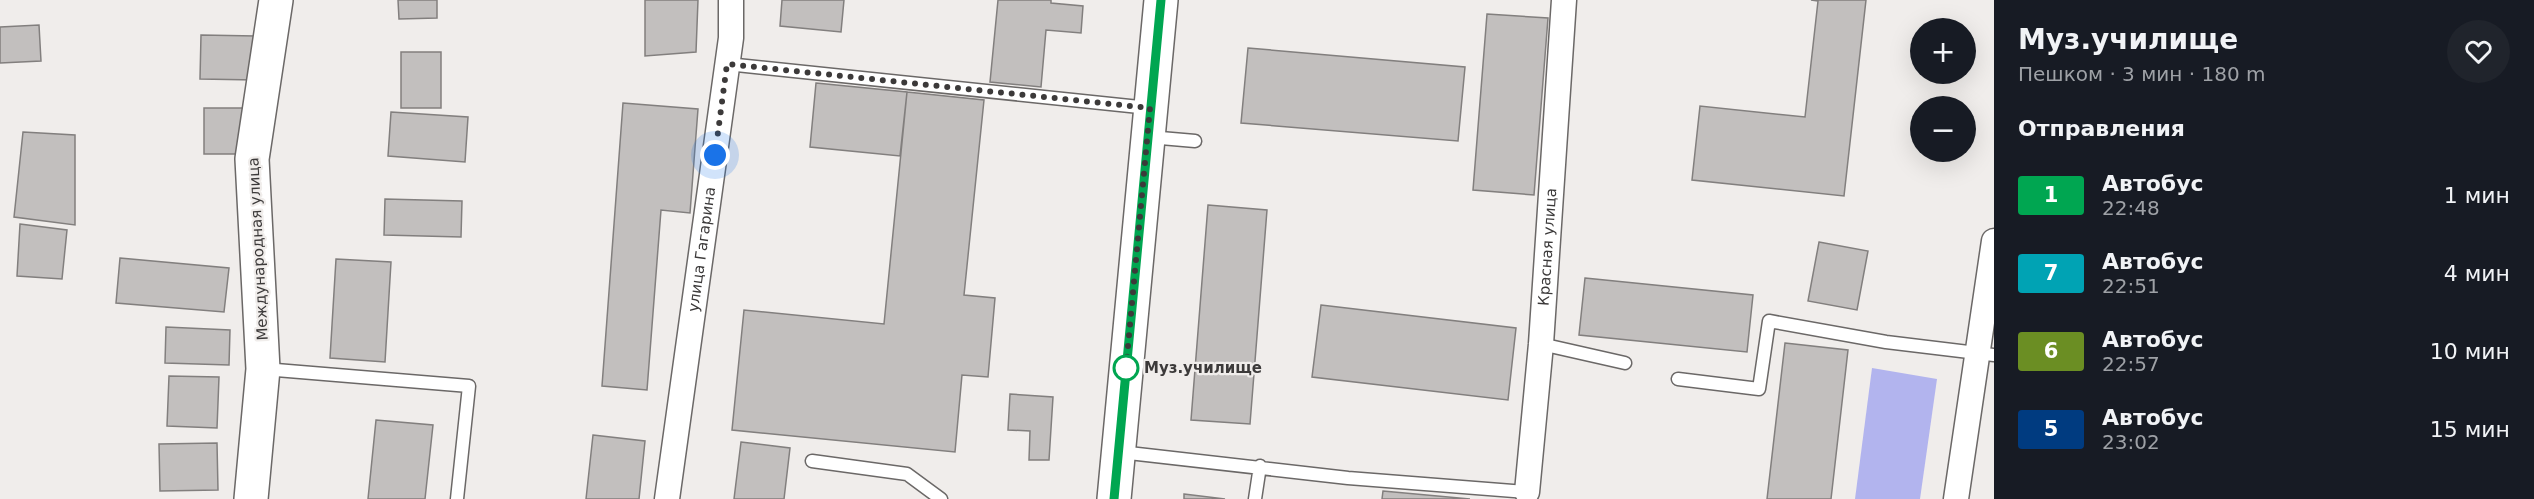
<!DOCTYPE html>
<html lang="ru">
<meta charset="utf-8">
<style>
:root{--surface:#171b24;--page:#20242c;--text:#f1f3f6;--muted:#9ea1a6}
body{margin:0;font-family:"DejaVu Sans",sans-serif;background:var(--page);color:var(--text);height:100vh;display:flex;flex-direction:column;font-size:22px;white-space:nowrap}
*{box-sizing:border-box;margin:0}
p{font-size:20px;color:var(--muted)}
.icon{flex:none;width:33px;height:33px;fill:none;stroke:currentColor;stroke-width:2;stroke-linecap:round;stroke-linejoin:round}
.map{position:relative;flex:1;overflow:hidden}
.side{display:flex;flex-direction:column;background:var(--surface);width:540px}
.side>*{flex:none}
.badge{padding:0 12px;border-radius:4px;font-size:21px;line-height:39px}
.controls{position:absolute;left:1910px;top:18px;display:grid;gap:12px}
.controls a{display:grid;place-items:center;width:66px;height:66px;border-radius:50%;background:var(--surface);box-shadow:0 6px 24px #0002;font-size:30px}
.you{position:absolute;width:30px;height:30px;margin:-15px;border:4px solid #fff;border-radius:50%;background:#1a73e8;box-shadow:0 0 0 9px #1a73e833}
.map>.badge{position:absolute;translate:-50% -50%;box-shadow:0 0 0 3px #fff}
h2{padding:0 24px;font-size:22px;line-height:54px}
.round{display:grid;place-items:center;flex:none;width:63px;height:63px;border-radius:32px;background:var(--page)}
.summary{display:flex;align-items:center;justify-content:space-between;height:102px;padding:0 24px}
h1{font-size:28px;font-weight:700;line-height:45px}
ul{padding:0;list-style:none}
li{display:flex;align-items:center;gap:18px;height:78px;padding:0 24px}
li div{flex:1}
li b{display:block;font-size:22px}
li em{font-style:normal}
li .badge{min-width:66px;font-weight:700;text-align:center}
main{display:flex;flex:1;min-height:0}
.map>svg:first-child{display:block}
.green{fill:#b2b4ee}
.building{fill:#c2bfbe;stroke:#827f7e;stroke-width:1.5}
.lines{fill:none;stroke-linecap:round;stroke-linejoin:round}
.lane-casing{stroke:#6b6867;stroke-width:15}
.street-casing{stroke:#6b6867;stroke-width:27}
.secondary-casing{stroke:#6b6867;stroke-width:36}
.lane{stroke:#fff;stroke-width:12}
.street{stroke:#fff;stroke-width:24}
.secondary{stroke:#fff;stroke-width:33}
.line-casing{stroke:#fff;stroke-width:14}
.line{stroke:#00a651;stroke-width:9}
.walk{stroke:#3c3a3a;stroke-width:6;stroke-dasharray:0 10.8}
.stop-dot{fill:#fff;stroke:#00a651;stroke-width:3}
.labels{text-anchor:middle;dominant-baseline:central;stroke-width:4.5;stroke-linejoin:round;paint-order:stroke}
.street-label{font-size:15px;fill:#3c3a3a;stroke:#f0edeb}
.stop-label{font-size:15px;font-weight:bold;fill:#3c3a3a;stroke:#f0edeb;text-anchor:start}
</style>
<main>
<div class="map">
<svg width="1994" height="499" viewBox="0 0 1994 499">
<rect width="100%" height="100%" fill="#f0edeb"/>
<path class="green" d="M1872,368l65,11 -17,120h-65z"/>
<path class="building" d="M398,0h39v18l-38,1z
M645,0h53l-2,52 -51,4z
M782,0h62l-3,32 -61,-6z
M998,0h53v3l32,3 -2,27 -35,-3 -5,57 -51,-5z
M1811,0h55l-22,196 -152,-16 8,-74 105,11 13,-116z
M1487,14l61,4 -14,177 -61,-5z
M39,25l2,36 -41,2v-36z
M201,35l56,1 -1,44 -56,-1z
M1248,48l217,19 -7,74 -217,-18z
M401,52h40v56h-40z
M816,83l91,9 -7,64 -90,-9z
M907,92l77,8 -20,195 31,3 -7,79 -26,-2 -7,77 -223,-22 12,-120 140,14z
M623,103l75,6 -8,104 -29,-3 -14,180 -45,-4z
M204,108h45v46h-45z
M391,112l77,5 -3,45 -77,-6z
M23,132l52,3v90l-61,-8z
M385,199l77,2 -1,36 -77,-2z
M1208,205l59,5 -17,214 -59,-4z
M20,224l47,6 -5,49 -45,-3z
M1819,242l49,9 -11,59 -49,-9z
M120,258l109,10 -5,44 -108,-9z
M336,259l55,3 -6,100 -55,-4z
M1585,278l168,17 -6,57 -168,-17z
M1321,305l195,23 -8,72 -196,-23z
M166,327l64,3 -1,35 -64,-2z
M1785,343l63,7 -17,149h-64z
M169,376l50,1 -2,51 -50,-2z
M1010,394l43,3 -4,63h-20l1,-29 -22,-1z
M376,420l57,5 -8,74h-57z
M593,435l52,6 -6,58h-53z
M741,442l49,6 -6,51h-50z
M217,443l1,47 -58,1 -1,-47z
M1383,491l87,8h-88z
M1184,494l41,5h-41z"/>
<g class="lines">
<g class="lane-casing">
<path id="lane" d="M727,64l422,44
M1149,137l46,4
M1541,344l84,19
M264,369l205,17 -12,113
M1678,379l81,10 10,-68 117,21 108,13
M1120,452l228,26 179,14
M812,461l95,13 34,25
M1255,499l5,-33"/>
</g>
<g class="street-casing">
<g id="street">
<path id="s1" d="M1527,492l14,-148 23,-344"/>
<path id="s2" d="M667,499l64,-461v-38"/>
<path d="M1956,499l38,-258"/>
</g>
</g>
<g class="secondary-casing">
<path id="secondary" d="M251,499l12,-130 -11,-210 24,-159
M1114,499l47,-499"/>
</g>
<use href="#lane" class="lane"/>
<use href="#street" class="street"/>
<use href="#secondary" class="secondary"/>
</g>
<g class="lines">
<g class="line-casing">
<path id="line" d="M1114,499l47,-499"/>
</g>
<use href="#line" class="line"/>
<path class="walk" d="M715,155l12,-91 423,44 -24,260"/>
</g>
<circle class="stop-dot" cx="1126" cy="368" r="12"/>
<g class="labels">
<g class="street-label">
<text stroke="none"><textPath href="#s1" startOffset="246">Красная улица</textPath></text>
<text transform="translate(258 249) rotate(-93)">Международная улица</text>
<text stroke="none"><textPath href="#s2" startOffset="252">улица Гагарина</textPath></text>
</g>
<g class="stop-label">
<text x="1144" y="368">Муз.училище</text>
</g>
</g>
</svg>
<div class="controls">
<a>+</a>
<a>−</a>
</div>
<div class="you" style="left:715px;top:155px"></div>
</div>
<section class="side">
<div class="summary"><div><h1>Муз.училище</h1><p>Пешком · 3 мин · 180 m</p></div><a class="round"><svg class="icon" aria-label="heart" viewBox="0 0 24 24"><path d="M12 20l-8-8c-3-5 5-10 8-4 3-6 11-1 8 4z"/></svg></a></div>
<h2>Отправления</h2>
<ul>
<li><span class="badge" style="background:#00a651;color:#fff">1</span><div><b>Автобус</b><p>22:48</p></div><em>1 мин</em></li>
<li><span class="badge" style="background:#00a3b4;color:#fff">7</span><div><b>Автобус</b><p>22:51</p></div><em>4 мин</em></li>
<li><span class="badge" style="background:#6b8e23;color:#fff">6</span><div><b>Автобус</b><p>22:57</p></div><em>10 мин</em></li>
<li><span class="badge" style="background:#003b80;color:#fff">5</span><div><b>Автобус</b><p>23:02</p></div><em>15 мин</em></li>
</ul>
</section>
</main>
